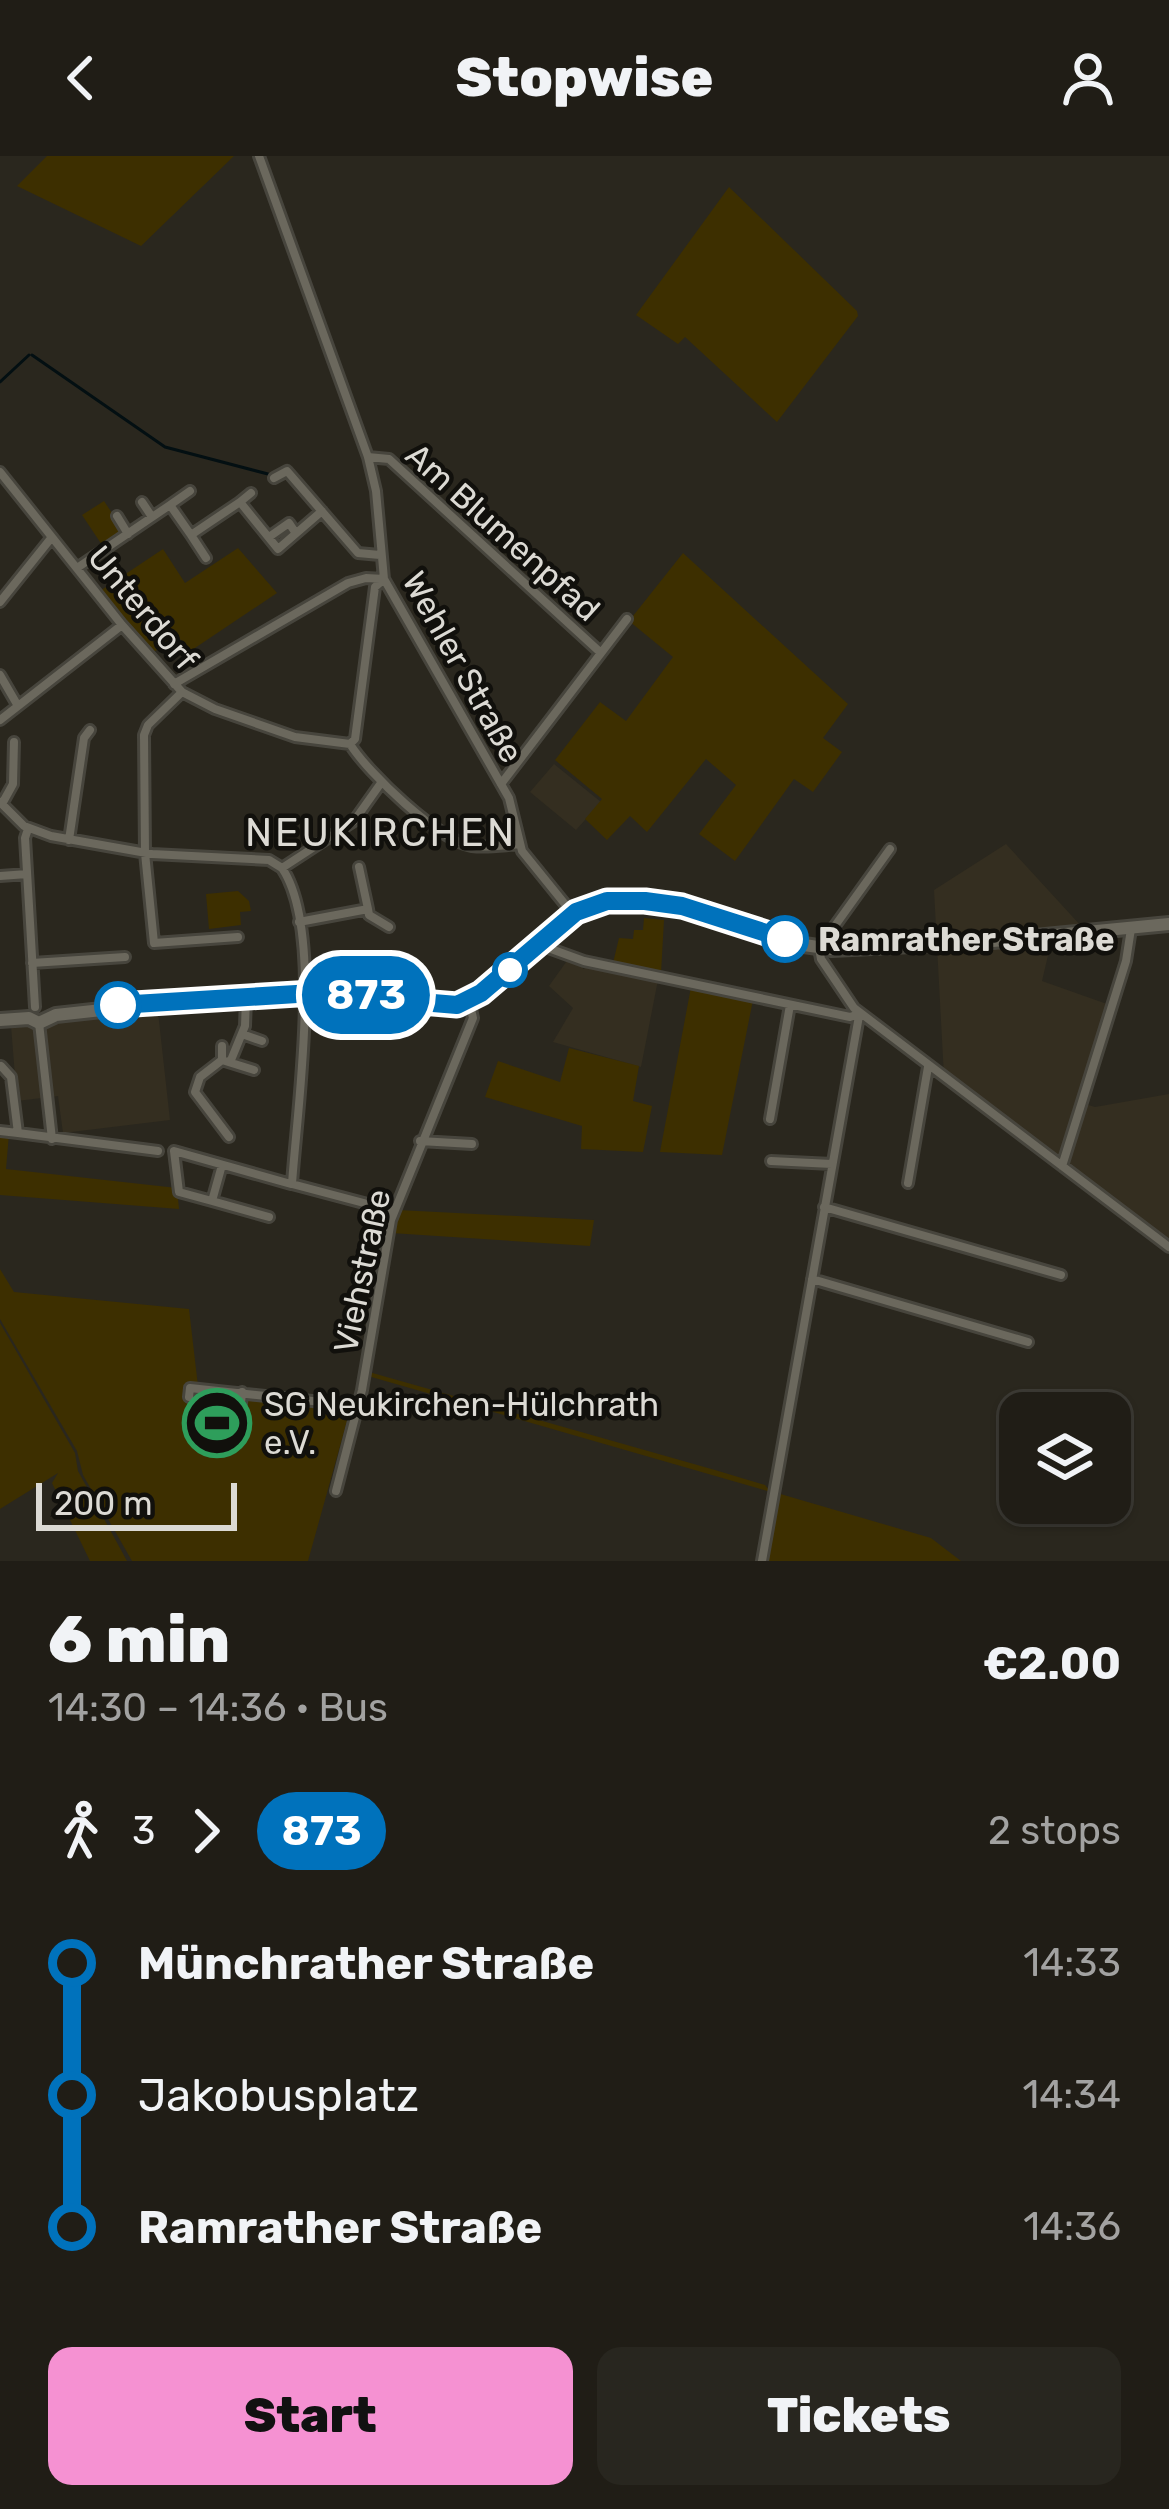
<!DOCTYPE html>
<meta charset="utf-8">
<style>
:root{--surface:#201d16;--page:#28261f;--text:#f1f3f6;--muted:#a2a2a1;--line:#3d3b35;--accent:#f591d2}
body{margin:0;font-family:Rubik,sans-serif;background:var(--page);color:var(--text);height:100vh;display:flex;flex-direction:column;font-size:45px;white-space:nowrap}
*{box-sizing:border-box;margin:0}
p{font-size:39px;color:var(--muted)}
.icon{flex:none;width:66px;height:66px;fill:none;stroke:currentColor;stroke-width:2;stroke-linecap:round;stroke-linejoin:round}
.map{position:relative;height:1405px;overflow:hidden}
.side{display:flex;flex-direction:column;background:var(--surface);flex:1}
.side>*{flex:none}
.badge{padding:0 24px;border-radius:39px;font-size:42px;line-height:78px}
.fabs{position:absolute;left:999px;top:1236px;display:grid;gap:24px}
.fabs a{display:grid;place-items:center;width:132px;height:132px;border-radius:24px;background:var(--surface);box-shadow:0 3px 9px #0004,0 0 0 3px var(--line);font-size:60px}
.scale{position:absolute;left:36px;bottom:30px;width:201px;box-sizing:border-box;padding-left:12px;border:6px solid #dcdad4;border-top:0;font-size:33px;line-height:42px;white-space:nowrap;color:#dcdad4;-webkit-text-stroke:9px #11100c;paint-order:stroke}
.map>.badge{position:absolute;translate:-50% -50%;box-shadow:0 0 0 6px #fff}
.legs{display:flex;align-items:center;gap:18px;height:132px;padding:0 48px;font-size:39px}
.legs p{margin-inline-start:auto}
.head{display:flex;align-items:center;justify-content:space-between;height:204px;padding:0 48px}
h1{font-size:66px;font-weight:800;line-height:90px}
.button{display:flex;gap:24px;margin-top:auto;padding:24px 48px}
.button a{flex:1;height:138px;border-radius:24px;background:var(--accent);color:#111;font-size:48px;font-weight:800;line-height:138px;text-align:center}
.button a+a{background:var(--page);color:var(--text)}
ul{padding:0 48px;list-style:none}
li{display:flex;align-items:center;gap:42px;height:132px;font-size:45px}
li i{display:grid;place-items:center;width:18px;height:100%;margin:0 15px;background:currentColor}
li i::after{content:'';width:30px;height:30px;margin:-15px;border:9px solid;border-radius:50%;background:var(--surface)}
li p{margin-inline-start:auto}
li:first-child i{background:linear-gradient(#0000 50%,currentColor 0)}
li:last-child i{background:linear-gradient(currentColor 50%,#0000 0)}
header{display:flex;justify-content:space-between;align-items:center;height:156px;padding:0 48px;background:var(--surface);font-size:54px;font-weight:800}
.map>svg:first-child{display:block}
.built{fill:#342e20}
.green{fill:#3d2f00}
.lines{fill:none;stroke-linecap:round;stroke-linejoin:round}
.stream{stroke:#030f12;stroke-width:3}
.street-casing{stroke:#47453d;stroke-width:14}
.secondary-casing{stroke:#47453d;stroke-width:18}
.street{stroke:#6b685d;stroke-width:8}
.secondary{stroke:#6b685d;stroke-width:12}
.line-1-casing{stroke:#fff;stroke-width:27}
.line-1{stroke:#0072bc;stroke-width:18}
.stop-1-dot{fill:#fff;stroke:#0072bc;stroke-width:6}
.labels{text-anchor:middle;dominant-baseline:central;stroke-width:9;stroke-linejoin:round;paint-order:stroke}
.street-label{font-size:33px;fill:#dcdad4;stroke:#11100c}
.stop-label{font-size:33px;font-weight:bold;fill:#dcdad4;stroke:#11100c;text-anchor:start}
.poi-label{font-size:33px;fill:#dcdad4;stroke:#11100c;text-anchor:start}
.quarter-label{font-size:39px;letter-spacing:3px;fill:#dcdad4;stroke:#11100c}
</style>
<header><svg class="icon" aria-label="back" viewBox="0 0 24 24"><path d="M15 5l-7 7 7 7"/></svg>Stopwise<svg class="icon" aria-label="person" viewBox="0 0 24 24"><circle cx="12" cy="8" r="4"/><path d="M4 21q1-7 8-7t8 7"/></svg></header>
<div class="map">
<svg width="1169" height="1405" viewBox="0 0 1169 1405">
<rect width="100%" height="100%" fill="#2a271e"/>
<path class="built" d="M554,608l47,38 -25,28 -46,-38z
M1006,688l76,83 -28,3 -12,51 65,23 -48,157 -115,-84 -10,-187z
M569,802l15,11 4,-4 70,15 -17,87 -88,-25 20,-34 -24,-22z
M158,856l12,108 -107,13 -5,-37 -41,5 -6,-75z
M1169,938v151l-103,-78 19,-63 10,3z"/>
<path class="green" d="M47,0h187l-93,90 -124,-60z
M729,31l128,124 1,5 -81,106 -92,-85 -7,7 -42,-29z
M104,345l20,30 -22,14 -20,-30z
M238,392l39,45 -88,59 -11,-16 -27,18 -51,-63 63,-42 22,34z
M683,397l165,151 -25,34 19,14 -29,40 -19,-13 -59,82 -36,-27 37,-49 -30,-26 -59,73 -17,-16 -23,24 -22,-21 17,-20 -47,-39 45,-58 26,19 47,-64 -44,-36z
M238,735l11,10 2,10 -11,1 1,13 -32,4 -3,-35z
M644,762l20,2 -3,53 -48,-10 6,-25 14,1 1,-9h9z
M691,831l62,13 -31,155 -62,-3z
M569,892l70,18 -6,35 19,5 -9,46 -62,-3 1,-23 -97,-29 13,-36 62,21z
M0,977l9,1 -3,35 171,19 2,21 -179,-14z
M398,1054l196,10 -4,26 -199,-13z
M0,1113l14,23 175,17 9,77 154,17 -44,158h-176l-49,-86 -6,-24 -77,-132z
M0,1167l75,130 3,18 49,90h-37l-38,-78 6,-10 -58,36z
M369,1216l346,98 50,15 6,7 -403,-116z
M777,1337l154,45 30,23h-196z"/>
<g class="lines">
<path class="stream" d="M32,199l133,92 103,27
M0,226l29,-27"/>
<g class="street-casing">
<path id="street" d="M259,0l109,301 8,34 8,88 125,219 13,53 51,63
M368,301l21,2 212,194
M0,316l122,153 60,67 33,17 80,28 55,7
M274,322l13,-7 71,82 22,2
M142,346l10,15
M240,346l11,-9
M170,349l20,-14
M117,360l11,18
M191,379l15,23
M269,381l20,-14 6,9
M77,412l93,-63 21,30 49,-33 38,47 44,-38
M0,446l52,-65
M0,519l18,31
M174,528l174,-101 18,-5 18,1
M182,536l-34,33 -4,10 1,118 9,90 84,-6
M0,564l122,-95
M350,588c18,29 88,96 122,102 15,2 32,-1 48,-2
M350,588l5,-5 20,-152 8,-7
M501,628l126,-165
M0,646l24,24 27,10 101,18 117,6 13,8 72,-47 27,-38
M2,648l11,-20 1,-42
M28,673l-3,9 10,169
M69,684l15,-102 6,-8
M890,693l-71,99 2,11 33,49 315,239
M359,711l9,42
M282,712c42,62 15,240 10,316l102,27
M0,720l27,-2
M299,766l69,-13 1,6 20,12
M540,789l44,16 266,56 9,-3
M32,807l93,-6
M39,867l13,116
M242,878l20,7
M222,890v14l32,10
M222,904l-22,17 -5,15 34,45
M231,904l14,-34 1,-28
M770,963l20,-114
M0,975l18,2 -7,-56 -10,-11
M18,977l140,18
M420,985l52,3
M771,1005l61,3
M222,1009l-10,36 57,16
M1062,1010l64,-205 5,-32
M908,1027l20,-116
M212,1045l-33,-9 -5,-41 117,33
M824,1051l237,68
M812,1123l216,63
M189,1241l1,-9 169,18
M239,1271l3,-35
M336,1335l26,-101 29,-170 82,-202 -4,-18
M762,1405l97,-545"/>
</g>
<g class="secondary-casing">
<path id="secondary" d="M0,864l29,-2 10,5 17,-8 92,-10 157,-12 152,12 24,-12 95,-81 35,-11 71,5 122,39 28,4 161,-8 176,-17"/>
</g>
<use href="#street" class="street"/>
<use href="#secondary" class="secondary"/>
</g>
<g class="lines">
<g class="line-1-casing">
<path id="line-1" d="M118,849l195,-12 144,12 24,-12 95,-81 31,-11h38l37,5 103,33"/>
</g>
<use href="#line-1" class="line-1"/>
</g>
<defs>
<g id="stadium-ring" transform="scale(3.45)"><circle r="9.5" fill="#11100c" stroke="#2e9e5b" stroke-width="1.5"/><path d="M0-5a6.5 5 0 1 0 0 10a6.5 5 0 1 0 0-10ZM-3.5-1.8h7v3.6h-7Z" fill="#2e9e5b"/></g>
</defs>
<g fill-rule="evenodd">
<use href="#stadium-ring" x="217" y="1267"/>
</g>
<g class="stop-1-dot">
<circle cx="785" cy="783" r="21"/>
<circle cx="510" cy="814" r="15"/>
<circle cx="118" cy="849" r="21"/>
</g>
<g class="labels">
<g class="street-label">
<text transform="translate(503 376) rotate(42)">Am Blumenpfad</text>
<text transform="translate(143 452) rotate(50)">Unterdorf</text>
<text transform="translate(463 511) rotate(61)">Wehler Straße</text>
<text transform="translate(362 1115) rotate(-78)">Viehstraße</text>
</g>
<g class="stop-label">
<text x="818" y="783">Ramrather Straße</text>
</g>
<g class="poi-label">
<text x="264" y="1248">SG Neukirchen-Hülchrath<tspan x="264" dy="38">e.V.</tspan></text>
</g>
<g class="quarter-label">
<text x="381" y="677">NEUKIRCHEN</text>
</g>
</g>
</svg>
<div class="fabs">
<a><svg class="icon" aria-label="layers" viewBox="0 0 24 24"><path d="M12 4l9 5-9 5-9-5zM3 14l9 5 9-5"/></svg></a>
</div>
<div class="scale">200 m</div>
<b class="badge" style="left:366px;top:839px;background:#0072bc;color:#fff">873</b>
</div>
<section class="side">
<div class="head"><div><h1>6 min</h1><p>14:30 – 14:36 · Bus</p></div><b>€2.00</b></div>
<div class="legs"><svg class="icon" aria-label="walk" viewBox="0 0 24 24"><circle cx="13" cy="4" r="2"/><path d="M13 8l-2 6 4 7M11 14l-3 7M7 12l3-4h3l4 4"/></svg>3<svg class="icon" aria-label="forward" viewBox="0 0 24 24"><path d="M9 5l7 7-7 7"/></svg><b class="badge" style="background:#0072bc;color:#fff">873</b><p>2 stops</p></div>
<ul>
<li><i style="color:#0072bc"></i><b>Münchrather Straße</b><p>14:33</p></li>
<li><i style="color:#0072bc"></i><span>Jakobusplatz</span><p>14:34</p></li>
<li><i style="color:#0072bc"></i><b>Ramrather Straße</b><p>14:36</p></li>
</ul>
<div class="button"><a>Start</a><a>Tickets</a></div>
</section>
